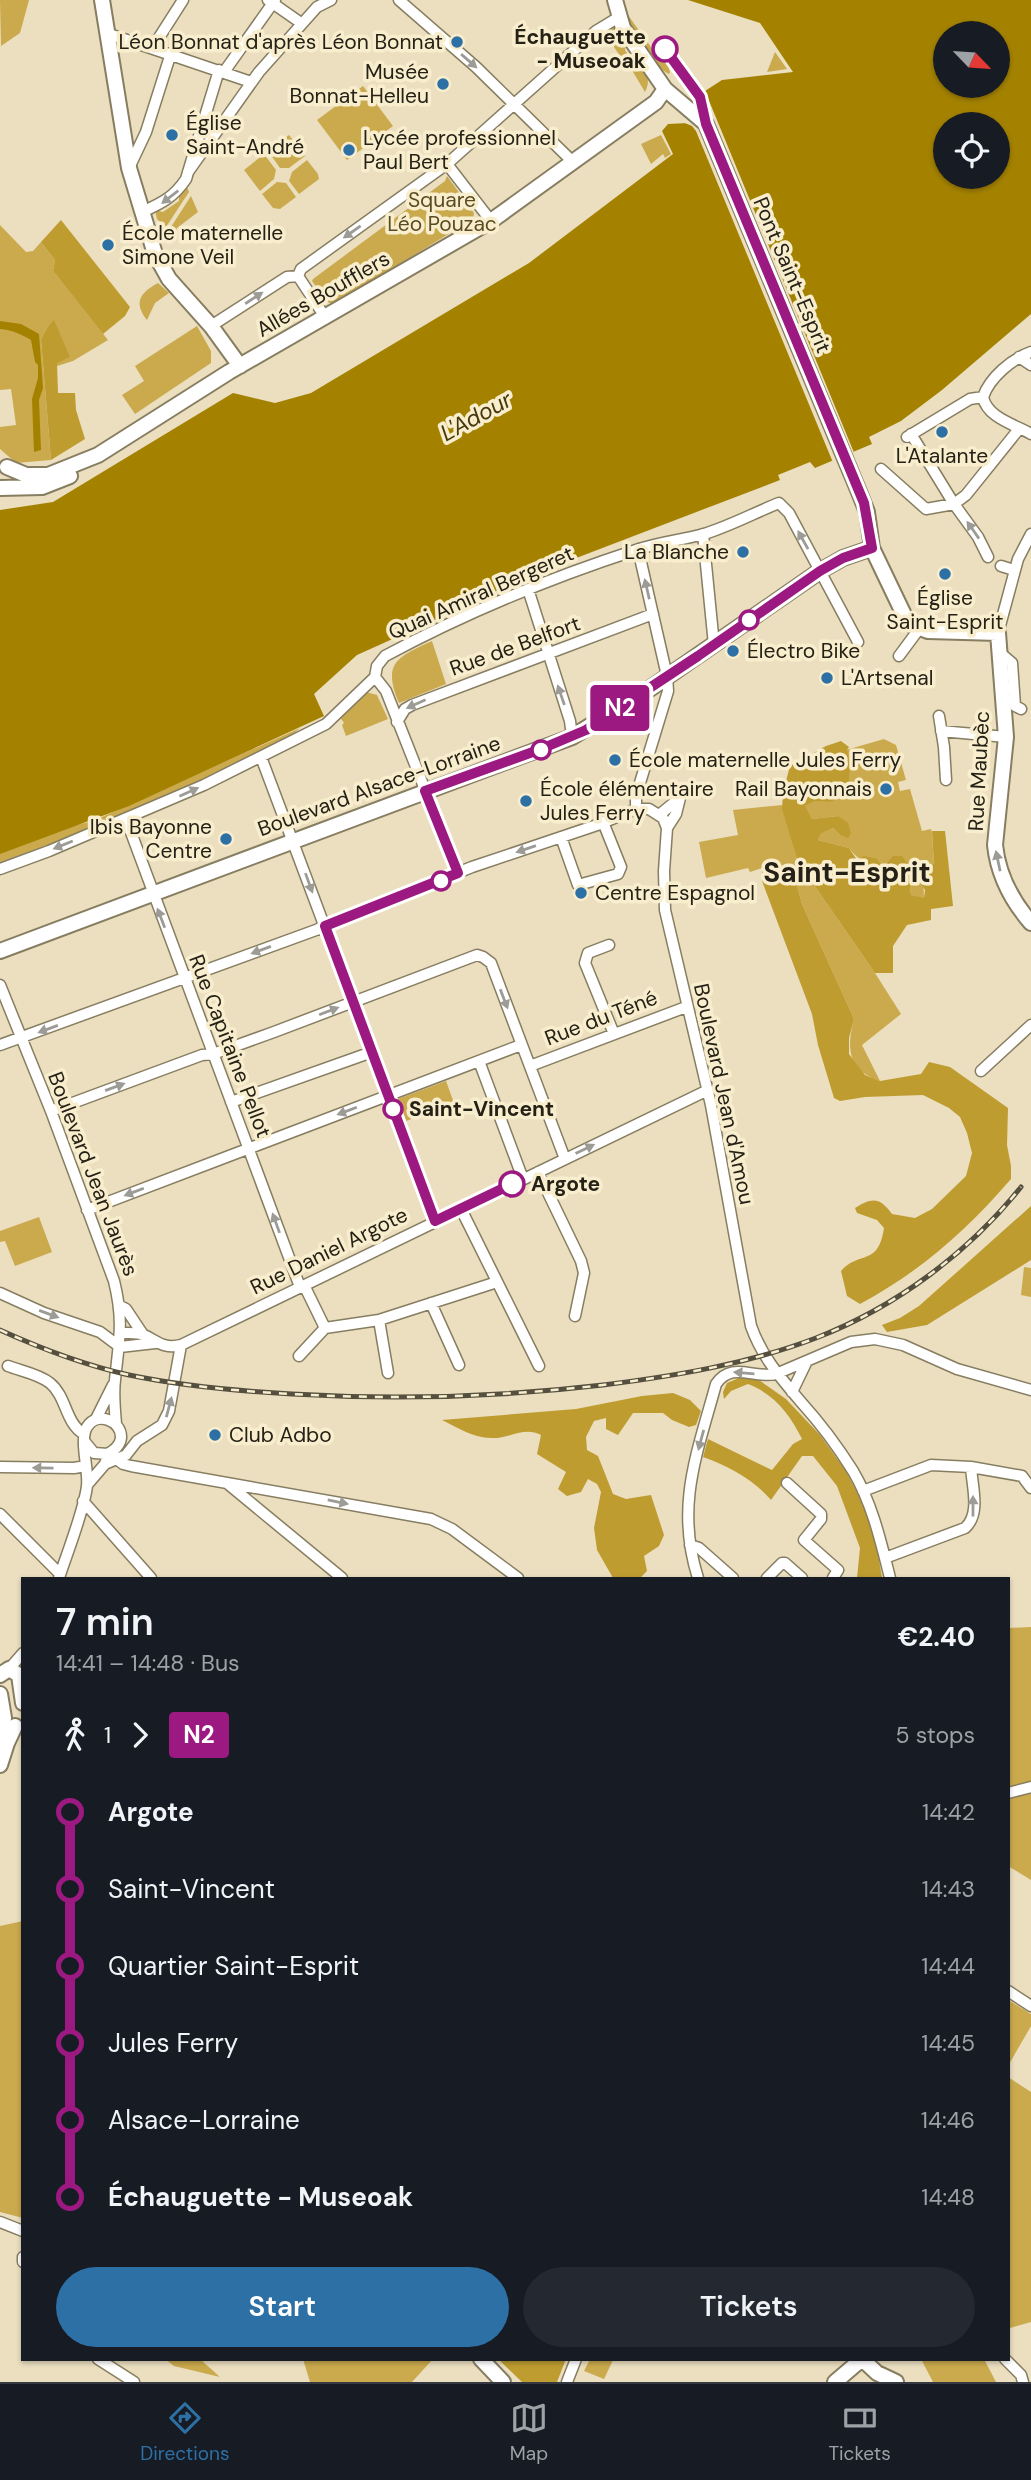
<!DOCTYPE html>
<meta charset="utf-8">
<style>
:root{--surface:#171b24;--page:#242831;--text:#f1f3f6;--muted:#9ea1a6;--line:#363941;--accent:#2d70a5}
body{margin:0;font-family:"DM Sans",sans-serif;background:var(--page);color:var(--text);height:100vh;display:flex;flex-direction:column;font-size:26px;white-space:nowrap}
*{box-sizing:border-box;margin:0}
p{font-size:23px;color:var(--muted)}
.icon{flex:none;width:38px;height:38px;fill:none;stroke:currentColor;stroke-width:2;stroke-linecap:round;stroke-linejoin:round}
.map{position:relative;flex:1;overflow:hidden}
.details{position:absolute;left:21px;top:1577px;width:989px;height:784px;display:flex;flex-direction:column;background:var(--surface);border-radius:0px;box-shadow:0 2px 5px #0004}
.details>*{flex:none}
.badge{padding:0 14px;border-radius:5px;font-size:24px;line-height:46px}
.needle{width:46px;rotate:115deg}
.tools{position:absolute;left:933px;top:21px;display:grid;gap:14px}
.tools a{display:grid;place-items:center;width:77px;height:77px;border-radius:50%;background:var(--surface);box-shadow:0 2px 5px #0004;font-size:35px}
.map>.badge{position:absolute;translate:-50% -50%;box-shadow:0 0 0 4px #fff}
.legs{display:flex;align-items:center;gap:10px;height:77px;padding:0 35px;font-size:23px}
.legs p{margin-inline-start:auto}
.head{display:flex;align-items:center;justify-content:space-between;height:119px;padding:0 35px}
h1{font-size:38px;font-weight:600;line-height:52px}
.button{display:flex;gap:14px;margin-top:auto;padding:14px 35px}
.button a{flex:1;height:80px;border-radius:42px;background:var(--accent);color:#fff;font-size:28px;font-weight:600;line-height:80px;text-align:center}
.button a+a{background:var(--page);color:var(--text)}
ul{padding:0 35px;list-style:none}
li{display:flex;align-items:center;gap:24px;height:77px;font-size:26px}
li i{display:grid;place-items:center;width:10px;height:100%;margin:0 9px;background:currentColor}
li i::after{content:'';width:18px;height:18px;margin:-9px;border:5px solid;border-radius:50%;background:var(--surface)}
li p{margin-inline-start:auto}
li:first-child i{background:linear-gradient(#0000 50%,currentColor 0)}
li:last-child i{background:linear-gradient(currentColor 50%,#0000 0)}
.tab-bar{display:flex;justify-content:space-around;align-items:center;height:98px;border-top:2px solid var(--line);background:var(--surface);font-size:19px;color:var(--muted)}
.tab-bar a{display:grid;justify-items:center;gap:4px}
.tab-bar .current{color:var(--accent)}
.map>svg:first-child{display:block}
.green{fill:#caaa4d}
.forest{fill:#be9c30}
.water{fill:#a48200;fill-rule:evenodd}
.pier{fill:#ebdfc0}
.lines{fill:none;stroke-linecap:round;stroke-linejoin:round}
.street-casing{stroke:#877d60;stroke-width:13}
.secondary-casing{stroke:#877d60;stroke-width:18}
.street{stroke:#fff;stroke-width:10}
.secondary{stroke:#fff;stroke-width:14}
.rail-casing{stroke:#554f3f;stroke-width:5}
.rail{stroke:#f8edcd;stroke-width:2.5;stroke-dasharray:8;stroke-linecap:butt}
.oneway{fill:#9d9b96}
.line-1-casing{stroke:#fff;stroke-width:16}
.line-1{stroke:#9c1981;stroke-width:10}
.poi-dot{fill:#2d70a5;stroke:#f8edcd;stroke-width:2.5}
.stop-1-dot{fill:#fff;stroke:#9c1981;stroke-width:3.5}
.labels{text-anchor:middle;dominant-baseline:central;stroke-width:7;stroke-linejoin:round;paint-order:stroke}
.stop-label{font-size:21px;font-weight:bold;fill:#252116;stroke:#f8edcd;text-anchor:start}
.poi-label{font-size:21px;fill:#252116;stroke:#f8edcd;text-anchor:start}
.park-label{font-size:21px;fill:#5a4c21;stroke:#f8edcd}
.street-label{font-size:21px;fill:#252116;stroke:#f8edcd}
.water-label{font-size:23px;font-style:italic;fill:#47390c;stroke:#f8edcd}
.district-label{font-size:28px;font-weight:bold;fill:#252116;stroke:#f8edcd}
</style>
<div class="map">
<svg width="1031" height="2382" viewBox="0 0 1031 2382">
<rect width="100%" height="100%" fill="#ebdfc0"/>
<path class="green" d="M0,0h29l-9,33 -19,13z
M625,11l36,50 5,-3 4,14 -1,2c-16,-7 -39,-46 -44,-63z
M614,22l12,22 -1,6 3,5 -6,4 -8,-12 -6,-21z
M775,52l12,17 -20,3z
M631,58l4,6h5c7,10 11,16 5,28l-18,-30z
M363,86l30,40 -46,34 -30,-40z
M289,135l16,21 -16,12h-9l-12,-17z
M661,135l10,19 -6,4 -2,-4 -12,10 -10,-20z
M264,154l12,16 -2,9 -14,12 -16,-21z
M307,160l11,14 1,5 -20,15 -10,-13 3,-9z
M447,176l27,37 -1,6 -139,85 -7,-2 -15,-21 1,-2 132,-98z
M277,182l9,1 10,14 -16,12 -7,-1 -11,-14z
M186,184l3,8 -23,35 -9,-8 -2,-9 8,2 16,-11v-6z
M191,196l7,16 -21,16 -3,9 -5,-7z
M0,225l26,27 7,-1 8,-9 14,18 -2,11 55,69 -35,21 -16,5 -10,-38 -6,11 10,121 -35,3 -16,-14v-22l16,-2 -5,-36 -11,1z
M158,283l11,10 -14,10 -8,17c-14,-18 -7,-27 11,-37z
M197,326l14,25v12l-76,51 -13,-19 22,-14 -9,-15z
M432,641l14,43 -47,19c-17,-40 -2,-46 33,-62z
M362,691l15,4 11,24 -42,17 -4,-11 2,-2 -5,-7z
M300,728c-22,20 -63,36 -90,49 -69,31 -138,61 -210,85v-9l69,-26 24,-6z
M884,739l12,6 10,35 -8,2 2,9 10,-2 12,42 9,-2 1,4 2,32 -11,7 1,27 -13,-4 -1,-9 3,-14c-24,-3 -49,-3 -64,-24l-31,-8 1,-6 14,-6 7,7 -2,-19 -26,3 -8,-13c16,-9 16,-2 28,-6 22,-6 19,-34 14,-50z
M782,805l16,57 77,111 26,41 -39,31 18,36c-32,-11 -34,-32 -26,-62l-52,-115 -9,-33 -31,-3 -12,4 -2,-4 -42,10 -7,-36 39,-7 -5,-25z
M446,1081l8,22 -48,18 -8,-22z
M39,1217l13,35 -37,14 -10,-25 -5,1v-11z
M1024,1267l7,1v29l-10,-2z
M1031,1627v253l-23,-14v-238z
M23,1921v297l-23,-6v-286z
M1008,2000l23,14v12l-23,40z
M1008,2077l23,15v230l-21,6 -2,-1z
M165,2359h35l20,18 -46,-11z
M303,2359h130l-21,23h-102z
M590,2359l23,1 -9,19 -20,-8z
M921,2359h63l12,23h-63z"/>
<path class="forest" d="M61,220l69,87 -5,9 -22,18 -50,-63 2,-11 -14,-18z
M54,320l16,37 -13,6 1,30h17l1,17 9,29 -34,21 -10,-121 6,-11z
M841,741l8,6 -2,3c4,16 7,44 -15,51 -12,3 -13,-4 -27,5l7,13 26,-3 10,7 3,10 -3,5 -8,-3 -7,-7 -13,6 -2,6 31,8 8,12 7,-4 13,3 6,9 10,-12h9l11,16 -3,14 1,9 13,3 1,-8 -5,-8 3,-10 11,-8 -2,-33h13l8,75 -22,3v11l-24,5 -14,21v27h-18l-77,-111 -16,-53 1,-17 7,-26 36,-20z
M774,864l19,7 9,33 52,115 -5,19v16l16,21 15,6 41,-7 8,-12 21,5 58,41 -1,37 4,21v13c-45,52 -90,92 -151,125l-13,-8 -6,-25c19,-21 37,-4 43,-43l-7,-8 -20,-7 -2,-5c17,-11 25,-11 37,6l23,4 17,-9 34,-33 6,-23 -5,-20 -7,-16 -11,-9 -26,-13 -58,2 -25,4 -6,-3 -16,-53 -6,-31 -50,-133v-14z
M1031,1206v54l-104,65 -40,7 -5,-7 18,-7 19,-12z
M739,1378h17l30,21 34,36 26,36 17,33 12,31 7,43h-25l3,-30 -23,-62 -24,-30h-11l-31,44c-18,-21 -43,-34 -68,-43l5,-18 64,31 21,-26 9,-5c-12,-25 -28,-45 -54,-55l-17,7 -7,8 -1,-7 4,-9z
M673,1393l17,7 11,11 -5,14 -7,2 -17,-7 -9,-7h-30l-15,22 -12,-6v-11l-12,3 -8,16 1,13 11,6 15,38 13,5 25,-4 13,40 -5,11 -15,10 3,15 -7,7h-27l-16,-28 -3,-22 7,-36 -4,-8 -9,-5 -7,13 -14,4 -9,-7 8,-17 -29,-18 4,-19c-17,-9 -32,4 -50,3 -17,0 -35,-11 -49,-18l134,-11 66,-13z
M498,2359h68l-9,23h-35z"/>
<path class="water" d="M688,0h343v314l-89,76 -41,31 -32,16 3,7 -57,24 -5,-6 -32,13 2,5 -269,103 -34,18 -120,54 -43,39 10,22 -195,90 -129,48v-344l53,-8 180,-109 42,10 36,-10 218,-130 144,-109 -11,-23 6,-7 20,-1 24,-13 -7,-19 17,-11 71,-8 -33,-49zM945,33h53v53h-53zM945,124h53v53h-53z
M0,321l21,3 18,10 4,54 -4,12 2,50 -7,2 -2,-53 6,-21v-13l-3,-3 -4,-22c-10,-6 -19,-10 -31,-11z"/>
<path class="pier" d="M705,91l150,364 -21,10 -138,-334 -4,-5 -12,-5 2,-3 6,2 20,-12 -6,-14z"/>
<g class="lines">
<g class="street-casing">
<path id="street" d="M268,0l33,23
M399,0l77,67 97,95
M109,34l142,48
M153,47l30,-47
M224,72l51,-72
M447,164l44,57
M129,168l17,-36 25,-79
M188,172l71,-100 58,-65 14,-7
M142,212c20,-9 32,-15 44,-33l33,-109
M298,276l3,-7 146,-105 149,-133 23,-14
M298,276l27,41
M211,326l76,-49 11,-1
M1019,357l12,8
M983,397c7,-20 29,-38 48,-45
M983,397c4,21 33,28 48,37
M911,434l43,70 24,33 10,20
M907,437l63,-38 13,-2
M881,469l45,40 28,-5 12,-9 53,-66
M703,534l11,111
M1001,566l13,4
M528,589l42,132 2,16
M998,633l20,-74 13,-25
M998,651l14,12 3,43 6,3
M899,656l20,-27
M375,677l11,14 72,182
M939,716l5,31 2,33
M397,722l8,-13 7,-4 241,-91
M941,731l65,6
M261,757l174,464
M636,809v-13l32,-105 -1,-15 -29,-127
M659,815l21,-17
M126,819l174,468
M667,828l9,-14 4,-16
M561,837l17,48 40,-11 3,-7 -18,-45
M0,869l49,-18 155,-66 122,-61 49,-47 2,-11 8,-10c80,-43 165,-78 251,-106 23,-8 46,-10 68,-16 26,-8 50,-21 75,-31l10,10 69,129
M609,945l-21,8 -3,10 29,71
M0,985l51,126 63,170c10,40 5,60 1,99 -2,14 0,30 1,44
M0,1045l316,-115 156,-63 128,-43 36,-15h13l14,9 4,10 -3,43 1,39 46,195 40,221c11,31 29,51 50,76 19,21 37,45 52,69 19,32 28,71 37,107
M479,1061l44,118
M530,1066l156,-59
M981,1071l50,-46
M231,1102l141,-50
M51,1111l151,-56 11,-1 61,-22 203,-77 6,2 8,6 74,196
M538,1172l43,89 3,12 -9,43
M461,1209l78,157
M87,1210l434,-165
M304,1285l21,43 54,-8 118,-38
M0,1293l44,20 56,19 20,15 35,-4
M431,1303l28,62
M120,1306l6,3 16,24
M379,1320l9,53
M121,1333c7,0 17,-1 23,2 15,7 19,14 37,10l527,-255
M299,1356l26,-28
M8,1366c13,5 31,8 42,17 17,14 15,40 34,51
M792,1392l14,-29
M96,1419l17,-34
M109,1453l14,11 8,2 300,53 21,10 66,49
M105,1464l21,-9 11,-14 25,-16 7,-14 12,-66
M0,1467l74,1 12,-2
M787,1483l34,31v5l-17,21 34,30 -5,8
M228,1484l114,94
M87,1485l18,-21 2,-6
M863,1491l68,-26 40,2 51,9 9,12
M83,1501l68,77
M0,1514l60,60
M690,1545l9,3 34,30
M885,1558l80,-30c16,-14 7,-42 6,-61
M59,1578c8,-25 25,-67 28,-92 2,-16 -8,-47 0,-59 9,-16 35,-7 34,11 -1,8 -7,12 -13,16l-14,-1 -9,-11
M698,1578c-23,-72 -1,-124 18,-194 16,-23 37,-5 60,-10l75,-32 24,-3 28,6 54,24 74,21
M767,1578l15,-15h3l17,15
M9,1669l14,-16
M1008,1793l23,-6
M1008,1991l23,15
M0,2222l23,9
M23,2257v5
M98,2359l36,23
M1005,2359l16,16 2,7
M567,2382l9,-23"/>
</g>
<g class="secondary-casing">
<path id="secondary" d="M102,0l27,168 26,86 14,25 42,47 29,40
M615,0l8,28 42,61 41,35 153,368 8,20 5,36 34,71 6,6 16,6 70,2 8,104 -11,108c3,29 17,56 36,78
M7,467l19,8h22l50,-20 131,-83 262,-151 165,-119 9,-13
M0,488l42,-1 28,-11
M0,951l572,-214 76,-47 172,-119 23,-13 29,-10
M0,1675l9,-6 10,6 4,28
M0,1694l4,24 -4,24
M0,1765l7,-22 8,-17
M481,2359l22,23
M862,2359l15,14 19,9
M835,2382l27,-23"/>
</g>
<use href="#street" class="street"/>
<use href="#secondary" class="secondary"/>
<g class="rail-casing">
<path id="rail" d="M0,1330c42,19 84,35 129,45 53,11 108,16 163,19 104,6 208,3 311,-9 72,-9 145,-21 213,-47 80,-31 152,-85 205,-151"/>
</g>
<use href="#rail" class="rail"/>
</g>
<defs><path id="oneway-solid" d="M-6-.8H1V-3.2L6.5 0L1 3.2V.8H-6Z" transform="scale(1.75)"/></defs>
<g class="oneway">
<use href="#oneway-solid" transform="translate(469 61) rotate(41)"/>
<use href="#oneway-solid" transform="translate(170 197) rotate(142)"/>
<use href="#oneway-solid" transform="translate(352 232) rotate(145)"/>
<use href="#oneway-solid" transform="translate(254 298) rotate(-33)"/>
<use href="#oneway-solid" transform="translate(973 530) rotate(-125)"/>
<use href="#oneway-solid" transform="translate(803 540) rotate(-119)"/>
<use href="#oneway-solid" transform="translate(647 589) rotate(-103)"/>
<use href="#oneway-solid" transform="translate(561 695) rotate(-109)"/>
<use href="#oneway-solid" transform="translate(416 704) rotate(156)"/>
<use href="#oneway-solid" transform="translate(189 792) rotate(-24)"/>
<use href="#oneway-solid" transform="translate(63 845) rotate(158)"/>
<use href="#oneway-solid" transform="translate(526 849) rotate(161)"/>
<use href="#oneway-solid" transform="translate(998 861) rotate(-102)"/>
<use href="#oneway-solid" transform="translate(309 883) rotate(70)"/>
<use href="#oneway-solid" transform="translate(161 918) rotate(-111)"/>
<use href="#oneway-solid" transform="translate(261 950) rotate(160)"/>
<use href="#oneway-solid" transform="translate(504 999) rotate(69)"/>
<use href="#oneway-solid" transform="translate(329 1011) rotate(-21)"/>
<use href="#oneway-solid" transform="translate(48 1029) rotate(160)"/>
<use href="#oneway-solid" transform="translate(115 1087) rotate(-20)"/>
<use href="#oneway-solid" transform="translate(347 1111) rotate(159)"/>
<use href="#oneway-solid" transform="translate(585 1149) rotate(-26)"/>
<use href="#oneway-solid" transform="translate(134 1192) rotate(159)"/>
<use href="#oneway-solid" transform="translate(276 1223) rotate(-110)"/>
<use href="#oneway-solid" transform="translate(49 1314) rotate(20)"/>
<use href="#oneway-solid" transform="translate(744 1373) rotate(-175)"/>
<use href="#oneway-solid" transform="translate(169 1407) rotate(-75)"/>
<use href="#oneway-solid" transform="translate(701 1440) rotate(105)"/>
<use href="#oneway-solid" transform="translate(43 1468) rotate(-179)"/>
<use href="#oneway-solid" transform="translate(338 1502) rotate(11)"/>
<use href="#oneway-solid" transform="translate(973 1506) rotate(-90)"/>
</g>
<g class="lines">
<g class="line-1-casing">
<path id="line-1" d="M512,1184l-77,37 -110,-295 133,-53 -33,-82 116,-42 45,-19 112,-74 122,-85 23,-13 29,-10 -8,-45 -158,-379 -6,-27 -35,-48"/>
</g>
<use href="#line-1" class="line-1"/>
</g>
<g class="poi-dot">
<circle cx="457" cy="42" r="7"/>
<circle cx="443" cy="84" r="7"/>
<circle cx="172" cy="135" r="7"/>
<circle cx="349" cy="150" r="7"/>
<circle cx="108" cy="245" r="7"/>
<circle cx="942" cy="432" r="7"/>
<circle cx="743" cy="552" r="7"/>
<circle cx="945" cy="574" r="7"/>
<circle cx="733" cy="651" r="7"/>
<circle cx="827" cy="678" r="7"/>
<circle cx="615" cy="760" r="7"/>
<circle cx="886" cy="789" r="7"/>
<circle cx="526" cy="801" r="7"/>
<circle cx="226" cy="839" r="7"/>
<circle cx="581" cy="893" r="7"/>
<circle cx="215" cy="1435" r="7"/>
</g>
<g class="stop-1-dot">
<circle cx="665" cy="49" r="12"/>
<circle cx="749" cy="620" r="9"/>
<circle cx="541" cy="750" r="9"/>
<circle cx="441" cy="881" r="9"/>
<circle cx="393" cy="1109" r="9"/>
<circle cx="512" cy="1184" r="12"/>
</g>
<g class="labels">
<g class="stop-label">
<text x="646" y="37" text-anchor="end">Échauguette<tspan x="646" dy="24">- Museoak</tspan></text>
<text x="409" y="1109">Saint-Vincent</text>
<text x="531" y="1184">Argote</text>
</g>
<g class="poi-label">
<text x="443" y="42" text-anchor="end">Léon Bonnat d'après Léon Bonnat</text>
<text x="429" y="72" text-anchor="end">Musée<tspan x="429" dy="24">Bonnat-Helleu</tspan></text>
<text x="186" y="123">Église<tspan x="186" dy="24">Saint-André</tspan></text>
<text x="363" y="138">Lycée professionnel<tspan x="363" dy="24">Paul Bert</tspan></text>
<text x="122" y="233">École maternelle<tspan x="122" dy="24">Simone Veil</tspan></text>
<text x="942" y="456" text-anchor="middle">L'Atalante</text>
<text x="729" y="552" text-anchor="end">La Blanche</text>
<text x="945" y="598" text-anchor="middle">Église<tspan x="945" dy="24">Saint-Esprit</tspan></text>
<text x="747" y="651">Électro Bike</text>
<text x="841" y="678">L'Artsenal</text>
<text x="629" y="760">École maternelle Jules Ferry</text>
<text x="540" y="789">École élémentaire<tspan x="540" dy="24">Jules Ferry</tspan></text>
<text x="872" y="789" text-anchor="end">Rail Bayonnais</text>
<text x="212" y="827" text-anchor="end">Ibis Bayonne<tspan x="212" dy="24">Centre</tspan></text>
<text x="595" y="893">Centre Espagnol</text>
<text x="229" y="1435">Club Adbo</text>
</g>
<g class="park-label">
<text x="442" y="200">Square<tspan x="442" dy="24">Léo Pouzac</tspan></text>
</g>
<g class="street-label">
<text transform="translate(792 275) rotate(67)">Pont Saint-Esprit</text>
<text transform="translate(323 294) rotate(-30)">Allées Boufflers</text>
<text transform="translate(481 593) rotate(-24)">Quai Amiral Bergeret</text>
<text transform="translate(515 646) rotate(-20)">Rue de Belfort</text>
<text transform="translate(979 771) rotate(-87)">Rue Maubèc</text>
<text transform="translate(379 786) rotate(-20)">Boulevard Alsace-Lorraine</text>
<text transform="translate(601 1018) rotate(-21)">Rue du Téné</text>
<text transform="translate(230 1046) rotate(69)">Rue Capitaine Pellot</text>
<text transform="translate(724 1094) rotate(78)">Boulevard Jean d'Amou</text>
<text transform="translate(93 1174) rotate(69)">Boulevard Jean Jaurès</text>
<text transform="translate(329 1251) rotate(-26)">Rue Daniel Argote</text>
</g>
<g class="water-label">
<text transform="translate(476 416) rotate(-29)">L'Adour</text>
</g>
<g class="district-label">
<text x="847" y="872">Saint-Esprit</text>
</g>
</g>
</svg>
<div class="tools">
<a><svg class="needle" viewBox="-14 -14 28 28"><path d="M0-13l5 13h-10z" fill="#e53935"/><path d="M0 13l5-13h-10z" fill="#9ea1a6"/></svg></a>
<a><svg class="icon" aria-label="locate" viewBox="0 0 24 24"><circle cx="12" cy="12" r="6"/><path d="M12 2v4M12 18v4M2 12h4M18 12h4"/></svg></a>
</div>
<b class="badge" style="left:620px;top:708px;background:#9c1981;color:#fff">N2</b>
<section class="details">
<div class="head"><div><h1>7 min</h1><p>14:41 – 14:48 · Bus</p></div><b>€2.40</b></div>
<div class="legs"><svg class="icon" aria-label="walk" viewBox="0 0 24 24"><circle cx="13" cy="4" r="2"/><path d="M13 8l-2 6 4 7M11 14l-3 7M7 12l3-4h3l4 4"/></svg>1<svg class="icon" aria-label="forward" viewBox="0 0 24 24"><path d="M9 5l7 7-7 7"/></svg><b class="badge" style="background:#9c1981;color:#fff">N2</b><p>5 stops</p></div>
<ul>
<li><i style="color:#9c1981"></i><b>Argote</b><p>14:42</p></li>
<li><i style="color:#9c1981"></i><span>Saint-Vincent</span><p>14:43</p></li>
<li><i style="color:#9c1981"></i><span>Quartier Saint-Esprit</span><p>14:44</p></li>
<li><i style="color:#9c1981"></i><span>Jules Ferry</span><p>14:45</p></li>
<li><i style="color:#9c1981"></i><span>Alsace-Lorraine</span><p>14:46</p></li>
<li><i style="color:#9c1981"></i><b>Échauguette - Museoak</b><p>14:48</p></li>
</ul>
<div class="button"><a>Start</a><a>Tickets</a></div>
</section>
</div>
<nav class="tab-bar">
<a class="current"><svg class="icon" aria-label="directions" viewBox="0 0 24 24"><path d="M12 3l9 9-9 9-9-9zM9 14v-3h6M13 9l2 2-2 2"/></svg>Directions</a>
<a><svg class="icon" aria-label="map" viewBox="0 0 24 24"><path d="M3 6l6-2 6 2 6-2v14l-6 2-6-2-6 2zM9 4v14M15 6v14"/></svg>Map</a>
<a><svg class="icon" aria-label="tickets" viewBox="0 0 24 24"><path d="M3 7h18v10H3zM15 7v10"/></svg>Tickets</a>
</nav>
